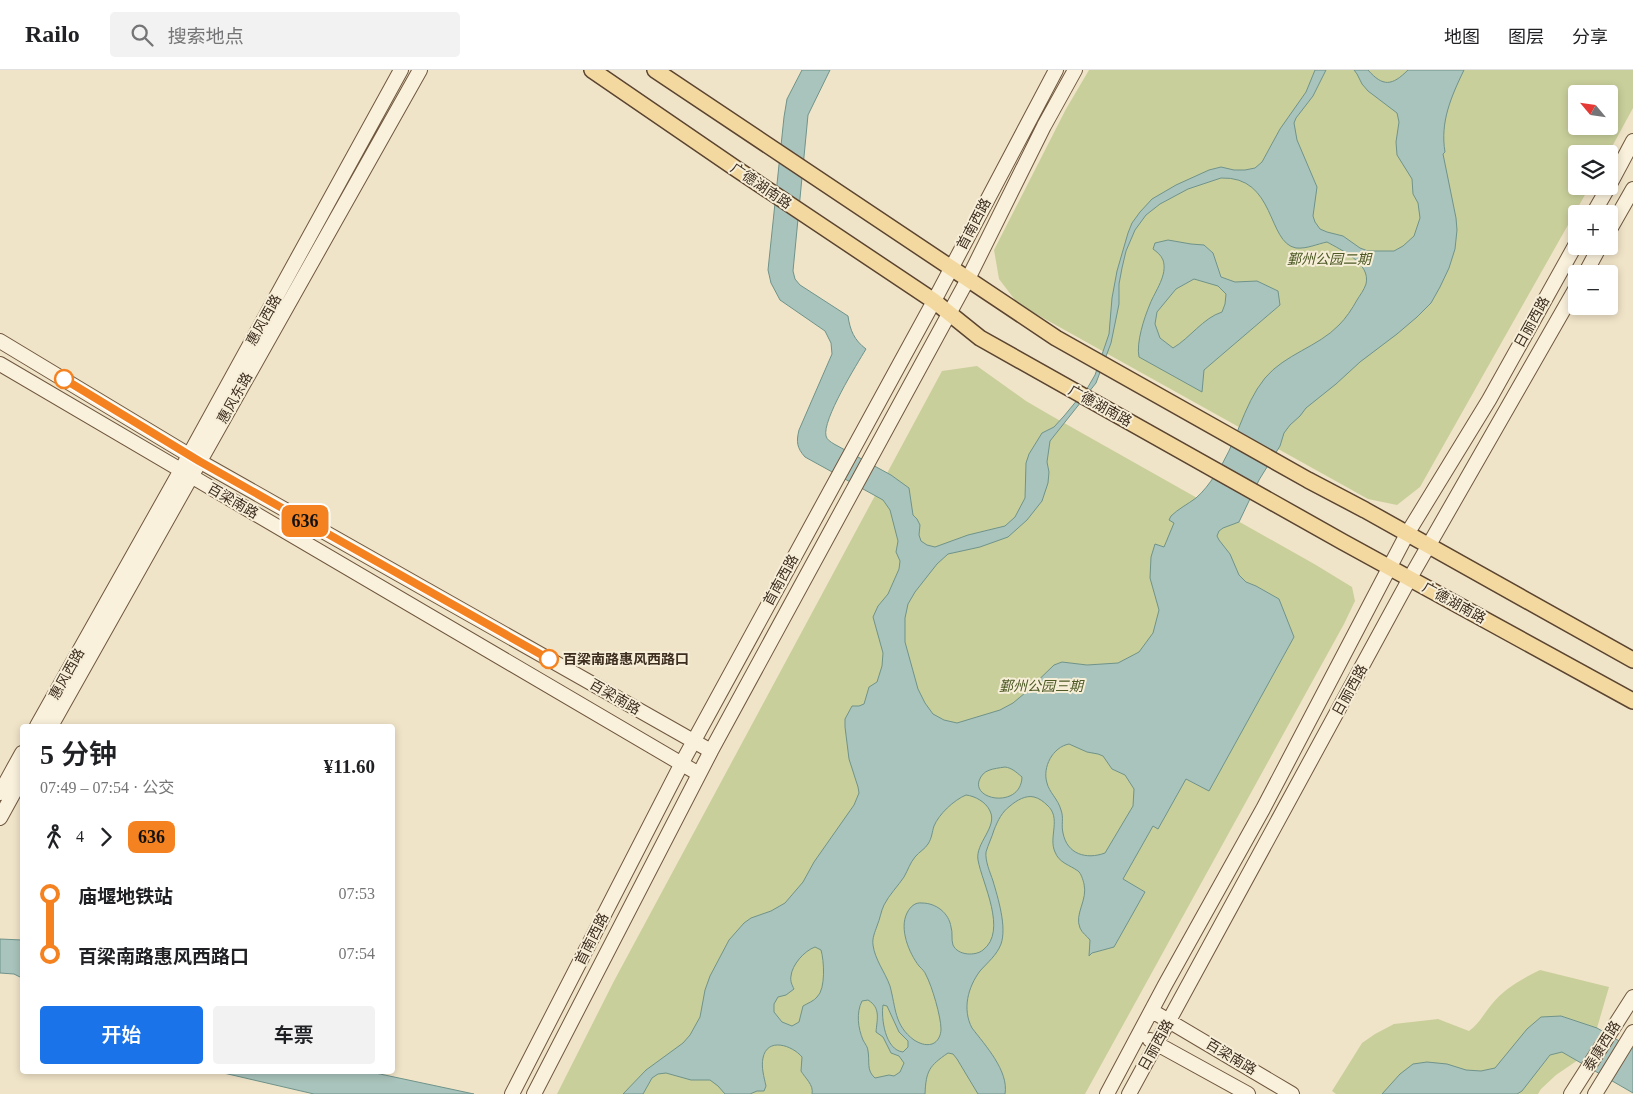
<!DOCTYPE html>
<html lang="zh">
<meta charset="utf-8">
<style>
:root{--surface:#fff;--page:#f2f2f2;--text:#202124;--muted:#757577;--line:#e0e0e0;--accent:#1a73e8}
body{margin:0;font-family:"Times New Roman","Noto Sans SC",serif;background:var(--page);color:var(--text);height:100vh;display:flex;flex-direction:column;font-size:19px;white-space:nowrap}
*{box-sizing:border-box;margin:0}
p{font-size:16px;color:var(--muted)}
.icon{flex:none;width:28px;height:28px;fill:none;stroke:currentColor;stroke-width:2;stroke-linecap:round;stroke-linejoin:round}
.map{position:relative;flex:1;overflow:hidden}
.side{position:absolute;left:20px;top:654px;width:375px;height:350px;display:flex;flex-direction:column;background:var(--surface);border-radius:5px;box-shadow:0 2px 8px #0003}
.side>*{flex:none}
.badge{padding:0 10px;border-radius:8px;font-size:18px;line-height:32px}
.needle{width:32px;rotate:299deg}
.buttons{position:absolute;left:1568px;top:15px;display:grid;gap:10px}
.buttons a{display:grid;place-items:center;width:50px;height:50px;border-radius:5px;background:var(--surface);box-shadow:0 2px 8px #0003;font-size:25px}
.map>.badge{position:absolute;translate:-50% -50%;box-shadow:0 0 0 2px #fff}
.legs{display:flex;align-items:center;gap:8px;height:55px;padding:0 20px;font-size:16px}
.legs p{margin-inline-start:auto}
.overview{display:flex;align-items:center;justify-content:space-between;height:85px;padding:0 20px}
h1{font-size:28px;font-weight:600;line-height:38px}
.action{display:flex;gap:10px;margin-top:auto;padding:10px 20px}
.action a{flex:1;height:58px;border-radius:5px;background:var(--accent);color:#fff;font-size:20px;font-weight:600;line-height:58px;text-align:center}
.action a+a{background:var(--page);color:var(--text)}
ul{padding:0 20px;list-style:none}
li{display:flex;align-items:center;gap:18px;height:60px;font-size:19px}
li i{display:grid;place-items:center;width:8px;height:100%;margin:0 6px;background:currentColor}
li i::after{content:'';width:12px;height:12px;margin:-6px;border:4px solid;border-radius:50%;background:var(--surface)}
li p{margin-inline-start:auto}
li:first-child i{background:linear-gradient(#0000 50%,currentColor 0)}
li:last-child i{background:linear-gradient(currentColor 50%,#0000 0)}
header{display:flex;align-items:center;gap:30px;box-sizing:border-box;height:70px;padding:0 25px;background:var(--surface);border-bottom:1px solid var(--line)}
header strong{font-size:24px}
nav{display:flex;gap:28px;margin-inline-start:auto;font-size:18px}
.search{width:350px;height:45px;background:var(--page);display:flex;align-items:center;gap:12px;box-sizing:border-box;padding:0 18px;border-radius:5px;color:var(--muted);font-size:19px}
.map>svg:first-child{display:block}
.green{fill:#c9cf9b;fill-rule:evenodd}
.water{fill:#a9c4bc;stroke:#6f938a;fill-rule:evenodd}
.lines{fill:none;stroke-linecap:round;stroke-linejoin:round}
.secondary-casing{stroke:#6f573f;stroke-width:16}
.primary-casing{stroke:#5b4430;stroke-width:18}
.secondary{stroke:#faf1dc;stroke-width:14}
.primary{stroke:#f3d9a0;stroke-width:15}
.line-1-casing{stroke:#fff;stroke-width:11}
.line-1{stroke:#f58220;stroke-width:8}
.stop-1-dot{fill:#fff;stroke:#f58220;stroke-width:2.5}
.labels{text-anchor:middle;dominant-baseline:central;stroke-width:4;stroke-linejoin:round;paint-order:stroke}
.street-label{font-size:14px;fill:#3d2e20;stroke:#f7eed8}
.park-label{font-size:14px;font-style:italic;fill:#4d5a26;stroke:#f7eed8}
.stop-label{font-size:14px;font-weight:bold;fill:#3d2e20;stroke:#f7eed8;text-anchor:start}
</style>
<header>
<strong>Railo</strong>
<div class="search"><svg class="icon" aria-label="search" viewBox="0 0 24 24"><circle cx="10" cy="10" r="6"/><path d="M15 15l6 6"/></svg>搜索地点</div>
<nav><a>地图</a><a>图层</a><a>分享</a></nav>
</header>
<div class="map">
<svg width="1633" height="1024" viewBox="0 0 1633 1024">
<rect width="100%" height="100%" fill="#f0e4c8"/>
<path class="green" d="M1089,0h544v38l-25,46h-32v32h14l-170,301 -23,18 -29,-6 -350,-195 -19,-25 -5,-29 72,-141zM1576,24h33v32h-33z
M977,296l49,35 24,14 266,150 36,22 3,14 -11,23 -259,470h-528l57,-113 328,-610z
M1540,900l69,17 -12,41 -19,32 -22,15 -15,14 -3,5h-202l-4,-3 30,-48 13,-9 19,-10 44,-5 31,12c11,-8 15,-18 23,-27 13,-16 30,-25 48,-34z"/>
<path class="water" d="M802,0h28l-22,45 -15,156 2,8 5,6 48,31c2,14 6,24 18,33 -9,15 -44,71 -40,87 1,4 5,6 8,8l57,31 18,13 4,27 4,4 3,6 -1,10 2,6 6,4 8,2 33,-12 37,-9 10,-9 10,-19 1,-35 3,-9 13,-21 12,-6 10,-11 24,-29 7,-12 14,-41 3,-36 5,-27 11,-38 4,-10 8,-11 12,-13 24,-14 33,-15 12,-3 13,3h11l10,-2 7,-6 18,-33 26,-37 9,-22h11l-13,26 -17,22 -2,5 3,17 20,47 -4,29 2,6 5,7 7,3 16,4 17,12 8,3h26l9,-5 11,-10 6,-18 -2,-15 -5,-9 -1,-15 -15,-24 -1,-13 3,-20 -2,-9 -29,-22 -6,-7 -5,-10 -3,-4h14c15,17 24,16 40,0h56c-13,27 -24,52 -19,82l-2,2 13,64 1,12 -2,19 -6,19 -9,19 -9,16 -14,14 -20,17 -37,28 -24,22 -30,24 -6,8 -10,9 -6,8 -4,13 -21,34 -20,42 -16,6 -4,3 -2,5 2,4 11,14 9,21 7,7 10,4 23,13 15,38 -85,154 -23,-12 -28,50 -5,-3 -30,53 22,13 -31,55 -22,6 -3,3 1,-16c-3,-4 -8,-7 -10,-12 -6,-14 8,-28 4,-44 -1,-4 -3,-11 -6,-13 -8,-6 -19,-8 -23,-19 -7,-15 7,-34 -8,-47 -3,-3 -8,-7 -13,-8 -8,-2 -17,3 -24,9 -8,6 -12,14 -16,24 -2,7 -6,15 -8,22 -1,9 4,20 7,29 5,17 14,46 8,63 -4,11 -14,19 -21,27 -12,16 -18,38 -8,57 13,17 37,43 33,66h-27l-21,-35 -4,-5 -5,-1c-19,13 -22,18 -23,41h-113c2,-9 -7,-16 -11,-23l1,-14c-10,-12 -35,-20 -39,1 -2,9 1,19 3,28l-2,5h-7l-7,3h-25l-7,-8 -8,-6h-19l-25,-7 -8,1 -6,4 -9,16h-20l23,-24 37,-27 7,-8 10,-18 5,-27 5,-14 19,-36 15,-17 7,-5 20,-7 14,-8 18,-21 11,-20 40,-57 5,-12 -1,-6 -9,-28 -4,-32v-8l7,-13h7l5,-2 5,-17 8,-5 5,-16 1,-13 -10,-36 5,-11 10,-12 11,-25 1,-8 -4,-9 2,-11 -8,-31 -7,-10 -78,-43c-8,-9 -9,-15 -6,-27l33,-76 -1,-11 -6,-12 -45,-31 -9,-17 -3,-13 16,-153 3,-18zM1221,108c55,-2 46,65 75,70 11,1 21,-4 31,-6 14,8 44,21 39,42 -2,6 -6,11 -9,16 -5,9 -11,18 -18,25 -21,22 -54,29 -74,53 -23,28 -28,67 -50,97 -5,8 -12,17 -19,23 -8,6 -18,11 -25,18l-2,4 5,3 -10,24 -9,-3 -4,13 -1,21 9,32 -6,23 -14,19 -21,11 -31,2 -25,-3 -8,3 -29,28 -12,10 -13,7 -43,13 -13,-3 -11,-6 -8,-11 -7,-14 -13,-47v-24l3,-14 7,-12 22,-28 11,-10 32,-7 28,-10 19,-17 15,-19 6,-18 1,-11 -2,-10 3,-21 46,-58 15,-40 8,-39v-20l3,-16 4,-17 9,-21 11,-15 14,-11 28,-15zM1069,674l18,8 11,2 5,2 9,13 13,6 9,14 -1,17 -28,47c-19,7 -38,1 -42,-20 -2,-8 1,-15 -2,-23 -3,-11 -12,-18 -14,-27 -5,-16 6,-36 22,-39zM1005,697c7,1 11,5 17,10 -1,31 -49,24 -43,4 4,-12 14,-12 26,-14zM966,725c9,1 20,7 24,16 8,16 -15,32 -12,49 4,23 30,71 5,90 -7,6 -25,6 -30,-5 -2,-5 0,-13 -2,-18 -2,-14 -15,-24 -29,-24 -7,-1 -12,4 -15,10 -8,16 2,40 12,53 3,3 6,6 7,9 6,11 15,42 15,54 0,6 -3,13 -9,15 -7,2 -13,-1 -18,-4 -20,-15 -18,-32 -24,-54 -5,-14 -15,-26 -17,-41 -1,-7 2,-13 4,-19 3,-7 4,-15 7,-21 5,-10 14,-19 20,-28 4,-7 6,-14 11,-20 4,-5 10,-8 13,-13 4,-6 4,-12 6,-18 5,-12 20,-26 32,-31zM815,877l6,3c3,10 5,39 -4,47 -3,4 -9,6 -14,9l-4,16 -7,4 -10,-4 -8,-10v-8l4,-7 8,-2 8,-6c-2,-4 -4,-8 -3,-13 1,-11 13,-25 24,-29zM868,930c13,8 9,19 8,32l7,5 8,16 8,3 5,7 -4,9 -6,4 -5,-1 -14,3c-9,-8 -5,-16 -7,-27 0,-4 -3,-7 -5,-11 -5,-12 -7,-27 -1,-39zM883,935l4,1 12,26 9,9v6l-5,5c-18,-2 -22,-34 -20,-47z
M1168,170l23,4 13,1 9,8 8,24 14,5 22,-1 21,10 2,14 -76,65 -2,22 -63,-35c-3,-14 5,-39 11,-53 5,-13 18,-29 13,-44 -2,-5 -6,-8 -10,-11l2,-6zM1194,209l24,7 8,8 -1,10 -3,8c-19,6 -32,26 -49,36l-13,-10 -5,-14 2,-12 19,-23z
M0,869l22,1v38l-8,-4 -14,-1z
M1561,946l36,12 36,21v44l-71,-41 -12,3 -28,36 -5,3h-135l18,-20 13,-10 14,-2 20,2 19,6 15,1 14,-3 32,-39 14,-12z
M215,1001h151l108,23h-160z"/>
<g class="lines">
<g class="secondary-casing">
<path id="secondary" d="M1609,116l24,-45
M1593,144l16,-28
M1609,161l24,-42
M1585,204l15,-28
M0,271l199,120 512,290
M0,294l699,410
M37,656l144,-256 220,-400
M51,656l369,-656
M0,723l22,-40
M0,748l22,-40
M1152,941l140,83
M1150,970l98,54
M512,1024l172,-335 250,-458 122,-231
M534,1024l177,-343 257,-472 76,-153 31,-56
M1107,1024l58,-109 98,-176 144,-275 82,-134 87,-156
M1129,1024l281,-516 166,-290
M1571,1024l62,-97
M1595,1024l38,-62"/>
</g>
<g class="primary-casing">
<path id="primary" d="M592,0l143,98 199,133 46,37 363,204 290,159
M655,0l401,268 252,142 57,30 268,150"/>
</g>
<use href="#secondary" class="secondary"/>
<use href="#primary" class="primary"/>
</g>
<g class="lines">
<g class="line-1-casing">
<path id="line-1" d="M64,309l135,82 350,198"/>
</g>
<use href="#line-1" class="line-1"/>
</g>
<g class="stop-1-dot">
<circle cx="64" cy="309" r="9"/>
<circle cx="549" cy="589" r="9"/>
</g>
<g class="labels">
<g class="street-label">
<text transform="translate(761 116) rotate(34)">广德湖南路</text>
<text transform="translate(974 154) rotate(-62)">首南西路</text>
<text transform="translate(264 250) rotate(-61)">惠风西路</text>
<text transform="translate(1532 252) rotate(-61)">日丽西路</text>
<text transform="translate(235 328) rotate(-61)">惠风东路</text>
<text transform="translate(1100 336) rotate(29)">广德湖南路</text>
<text transform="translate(233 431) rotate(30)">百梁南路</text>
<text transform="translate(781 510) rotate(-61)">首南西路</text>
<text transform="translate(1454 533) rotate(29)">广德湖南路</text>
<text transform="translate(67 604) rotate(-61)">惠风西路</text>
<text transform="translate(1350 620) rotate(-61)">日丽西路</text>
<text transform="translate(615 627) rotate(30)">百梁南路</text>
<text transform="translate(592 869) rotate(-63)">首南西路</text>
<text transform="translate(1156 975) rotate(-61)">日丽西路</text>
<text transform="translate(1602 976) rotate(-58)">泰康西路</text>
<text transform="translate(1231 987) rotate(31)">百梁南路</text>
</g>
<g class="park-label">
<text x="1329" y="189">鄞州公园二期</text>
<text x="1041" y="616">鄞州公园三期</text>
</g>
<g class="stop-label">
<text x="563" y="589">百梁南路惠风西路口</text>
</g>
</g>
</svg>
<div class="buttons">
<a><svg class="needle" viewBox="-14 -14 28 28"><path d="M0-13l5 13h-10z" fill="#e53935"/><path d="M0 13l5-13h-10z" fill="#757577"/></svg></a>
<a><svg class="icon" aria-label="layers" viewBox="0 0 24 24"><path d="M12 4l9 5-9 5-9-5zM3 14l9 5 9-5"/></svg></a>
<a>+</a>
<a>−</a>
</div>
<b class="badge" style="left:305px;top:451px;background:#f58220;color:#111">636</b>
<section class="side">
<div class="overview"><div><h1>5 分钟</h1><p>07:49 – 07:54 · 公交</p></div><b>¥11.60</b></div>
<div class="legs"><svg class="icon" aria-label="walk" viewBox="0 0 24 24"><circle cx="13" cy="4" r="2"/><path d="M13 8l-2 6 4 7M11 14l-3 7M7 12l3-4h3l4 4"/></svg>4<svg class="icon" aria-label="forward" viewBox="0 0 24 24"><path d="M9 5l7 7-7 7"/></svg><b class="badge" style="background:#f58220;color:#111">636</b></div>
<ul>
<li><i style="color:#f58220"></i><b>庙堰地铁站</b><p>07:53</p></li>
<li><i style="color:#f58220"></i><b>百梁南路惠风西路口</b><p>07:54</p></li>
</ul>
<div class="action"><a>开始</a><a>车票</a></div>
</section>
</div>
